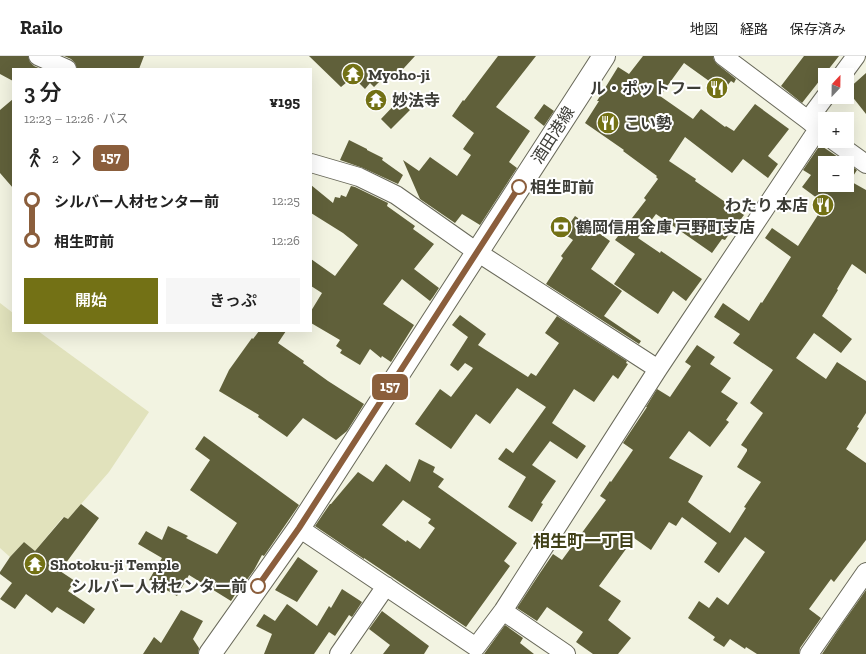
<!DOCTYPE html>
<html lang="ja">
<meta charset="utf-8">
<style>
:root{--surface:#fff;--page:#f6f6f6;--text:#222;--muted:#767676;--line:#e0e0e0;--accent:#737115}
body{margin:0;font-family:"Zilla Slab","Noto Sans JP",serif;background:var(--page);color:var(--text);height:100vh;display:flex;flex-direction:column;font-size:15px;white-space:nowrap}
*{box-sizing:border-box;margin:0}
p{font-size:13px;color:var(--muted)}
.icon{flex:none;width:22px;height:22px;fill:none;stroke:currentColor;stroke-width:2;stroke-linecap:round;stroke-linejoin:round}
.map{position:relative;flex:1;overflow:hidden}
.side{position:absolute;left:12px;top:12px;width:300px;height:264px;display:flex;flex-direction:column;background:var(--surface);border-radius:0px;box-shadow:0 4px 16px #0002}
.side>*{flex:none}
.badge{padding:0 8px;border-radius:6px;font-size:14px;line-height:26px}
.needle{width:26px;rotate:22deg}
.buttons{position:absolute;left:818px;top:12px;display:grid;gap:8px}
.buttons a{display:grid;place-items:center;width:36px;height:36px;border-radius:0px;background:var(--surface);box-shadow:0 4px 16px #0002;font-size:20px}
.map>.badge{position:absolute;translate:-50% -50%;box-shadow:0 0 0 2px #fff}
.legs{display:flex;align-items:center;gap:6px;height:44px;padding:0 12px;font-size:13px}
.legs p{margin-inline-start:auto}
.head{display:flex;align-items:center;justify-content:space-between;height:68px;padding:0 12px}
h1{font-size:22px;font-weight:600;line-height:30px}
.cta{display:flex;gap:8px;margin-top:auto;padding:8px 12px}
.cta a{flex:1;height:46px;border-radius:0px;background:var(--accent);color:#fff;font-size:16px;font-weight:600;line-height:46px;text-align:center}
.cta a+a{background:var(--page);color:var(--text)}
ul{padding:0 12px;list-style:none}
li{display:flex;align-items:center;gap:14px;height:40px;font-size:15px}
li i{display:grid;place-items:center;width:6px;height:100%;margin:0 5px;background:currentColor}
li i::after{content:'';width:10px;height:10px;margin:-5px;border:3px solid;border-radius:50%;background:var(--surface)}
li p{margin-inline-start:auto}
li:first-child i{background:linear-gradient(#0000 50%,currentColor 0)}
li:last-child i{background:linear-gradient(currentColor 50%,#0000 0)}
header{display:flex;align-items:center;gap:24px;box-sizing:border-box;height:56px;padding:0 20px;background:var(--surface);border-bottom:1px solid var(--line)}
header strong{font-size:19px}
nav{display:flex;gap:22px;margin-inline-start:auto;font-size:14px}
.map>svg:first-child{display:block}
.green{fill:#e1e2bc}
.building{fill:#60603a;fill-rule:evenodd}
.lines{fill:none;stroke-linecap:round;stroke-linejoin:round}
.minor-casing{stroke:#69695a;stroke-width:20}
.primary-casing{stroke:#69695a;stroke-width:24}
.minor{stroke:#fff;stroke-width:18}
.primary{stroke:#fff;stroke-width:22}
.line-1-casing{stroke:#fff;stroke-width:9}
.line-1{stroke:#8b5e3c;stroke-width:6}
.stop-1-dot{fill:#fff;stroke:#8b5e3c;stroke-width:2}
.labels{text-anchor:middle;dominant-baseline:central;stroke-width:4;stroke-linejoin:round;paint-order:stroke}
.poi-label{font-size:16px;font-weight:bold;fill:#3c3c36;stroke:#fff;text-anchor:start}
.street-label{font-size:16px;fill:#3c3c36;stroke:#fff}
.stop-label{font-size:16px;font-weight:bold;fill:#3c3c36;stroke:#fff;text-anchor:start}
.neighbourhood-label{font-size:17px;font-weight:bold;fill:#3f3f16;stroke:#fff}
</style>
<header>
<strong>Railo</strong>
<nav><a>地図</a><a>経路</a><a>保存済み</a></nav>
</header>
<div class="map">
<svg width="866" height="598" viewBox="0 0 866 598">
<rect width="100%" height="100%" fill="#f2f3e1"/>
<path class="green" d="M0,247l13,10v18h25l111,81 -40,60 -41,47 -5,-2 -28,34 -11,-9 -14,15 -10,-9z"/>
<path class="building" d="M0,0h28l2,6 4,4 7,3h-28v12l-13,-7z
M64,0h80l-5,13h-62l-2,-6 -4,-4z
M309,0h106l-22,24 -6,-6 -13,13 -4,-4 -5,6 -12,-12 -12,10z
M498,0h38l-40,51 34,24 -21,31 8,6 -37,57 -18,-11 -7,9 -35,-24 -17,-39 16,11 11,-14 27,19 14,-21 -8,-6 11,-16 -22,-17 11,-16 1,1z
M643,0h70l1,4 3,4 19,15 -2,4 -3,-2 -8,10 -39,-28 -24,33 33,23 8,-10 24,18 1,-1 8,5 21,-27 34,25 -21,27 10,8 -10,14 -25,-19 -11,14 -47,-36 -16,24 27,18 -1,2 49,34 -11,15h-1l-7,10 -3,-1 -10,14 -56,-39 -18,24 22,15 1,-2 41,28 -16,22 -13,-10 -15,23 -44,-30 21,-30 -20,-14 31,-40 -2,-2 14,-19 -2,-2 1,-1 -34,-25 1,-1 -39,-27 14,-22h-2l21,-34 11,7z
M804,0h35l-37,47 -21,-17z
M866,17v41l-19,-24z
M13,43v89l-13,-15v-63z
M399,44l11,10 -19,19 -10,-10z
M544,48l10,7 -10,15 -10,-8z
M349,84l18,9v1l16,8 -1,2 21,15 -5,9 -35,-16 -23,-8z
M820,89l27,18h-22v22h22v-22l10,7 -7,11 16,9v84l-14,-10 -15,25 1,1 -16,26 30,23 -11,14 -27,-20 -18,25 30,21 11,-17 29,19v32l-9,14 2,1 -13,21 20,14v77l-32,42 -3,-3 -22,30 12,9 -21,30 -1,6h-42l-11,-7 -1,2 -15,-10 -6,8 -11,-7 2,-3 -27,-19 11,-17 10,7 8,-11 11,8 37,-53 -20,-15 -26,36 -15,-11 13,-19 -35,-26 -6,9 -7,-4 -18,28 -17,-12 -35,48 22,15 -13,19 23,18 -13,16h-25l-17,-12 7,-10 -36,-25 -10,14 -20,-13 23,-35 13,-19 9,6 44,-60 -6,-4 10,-15 1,1 22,-32 -10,-7 24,-36h-1l11,-18 13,8 21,-31 -6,-4 12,-17 18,12 -5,7 21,14 -10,14 17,11 -12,17 3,2 -19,25 -21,-16 -20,27 34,18 -15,26 42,31 16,-25 -2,-1 17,-25 -24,-15 10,-16v-2l-6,-4 22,-32 -13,-10 23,-33 -40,-27 7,-9 -26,-17 9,-14 26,18 12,-19 1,1 29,-46 -26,-19 7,-10 26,18 27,-42 -23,-17 9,-12 -8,-5z
M311,129l22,18 2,-6 5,1 1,-3 5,2 5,-11 4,1 33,16 -1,3 28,20 -2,3 21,15 -20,25 25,19 -6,9 -3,4 -28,-22 -19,25 31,21 -23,37 -9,-6 -1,2 -11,-9 -10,16 -20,-12 2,-3 -6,-4 4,-6 -29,-17v-12l11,-18 -11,-7v-27l24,17 23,-31 -15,-12 -32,-20z
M575,160l35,25 -19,28 31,22 -18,25 37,25 -2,3 -93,-60 17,-26 -2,-2 12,-16 -10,-7z
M460,259l26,19 -8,11 50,32 3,-4 5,3 23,-33 -14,-10 12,-17 70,45 -1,2 2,1 -10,15 -5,-4 -19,27 -20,-13 -22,34 34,23 -9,13 -27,-18 -18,24 24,16 -15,22 2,1 -11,18 -24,-15 18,-30 -28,-18 8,-11 7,5 33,-46 -29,-19 -27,36 -14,-10 -25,35 -36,-25 25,-35 11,8 22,-29 -8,-5 -7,8 -8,-6 18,-28 -16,-12z
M259,275h27l-8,12 26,18 -1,2 25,18 36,23 -17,27 -11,9 -33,-22 -16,19 -29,-20 1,-2 -40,-24 10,-21 23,-32 1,1z
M204,380l95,69 -35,51 -2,-1 -8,15 -13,18 -1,-1 -9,14 -42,-26 -12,21 -28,-16 13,-22 -24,-14 8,-13 16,9 6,-14 20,10 -2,2 31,16 20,-31 -47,-33 20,-30 -15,-11z
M419,403l16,8 -2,5 11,7 -6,8 79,56 -13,18 6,5 -44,61 -102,-69v1l-49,-33 15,-22h1l27,-32 15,10 13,-18 24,18zM403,444l28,19 -3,4 7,5 -15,21 -13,-9 -1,2 -24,-17z
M81,448l18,14 -39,53 15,10 -7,10 27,18 -11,15 -27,-17 -5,6 -26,-19 -11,15 -15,-10 12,-16 -12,-9v-2l10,-15 14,-15 11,9 29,-34 4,2z
M298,501l20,14 -21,31 -22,-12z
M342,533l20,13 -10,15 -3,-2 -14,21 -6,-4 -15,22h-50l8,-20 -16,-8 8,-12 11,7 12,-17 30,22 12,-20 2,2z
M866,534v64h-44l18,-27z
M181,554l22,11 -10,18 6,9 -1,6h-55l11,-17 7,6z
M382,555l47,35 -5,8h-41l7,-9 -21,-16z
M505,569l18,13 -3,5 14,11h-50z"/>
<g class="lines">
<g class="minor-casing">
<path id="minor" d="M38,0l29,13
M723,0l85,64 17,14
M842,19l14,-19
M808,64l17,-23
M834,85l32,23
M311,107l48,14 37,18 81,57 181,117
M299,472l177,119 27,-36 155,-242 160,-240
M503,555l63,43
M339,598l47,-68
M809,598l57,-82"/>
</g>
<g class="primary-casing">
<path id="primary" d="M210,598l89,-126 305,-472"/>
</g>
<use href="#minor" class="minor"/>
<use href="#primary" class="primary"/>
</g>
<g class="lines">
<g class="line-1-casing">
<path id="line-1" d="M258,530l41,-58 220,-341"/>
</g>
<use href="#line-1" class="line-1"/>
</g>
<defs>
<g id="temple-disc" transform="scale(1.15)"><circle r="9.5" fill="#737115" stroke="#fff"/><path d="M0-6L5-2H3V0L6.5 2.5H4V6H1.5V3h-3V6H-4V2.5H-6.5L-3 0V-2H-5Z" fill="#fff"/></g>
<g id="restaurant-disc" transform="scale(1.15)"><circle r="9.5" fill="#737115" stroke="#fff"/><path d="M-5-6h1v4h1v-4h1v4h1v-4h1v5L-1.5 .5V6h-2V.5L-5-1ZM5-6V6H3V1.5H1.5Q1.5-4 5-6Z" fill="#fff"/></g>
<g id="bank-disc" transform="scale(1.15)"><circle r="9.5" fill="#737115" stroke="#fff"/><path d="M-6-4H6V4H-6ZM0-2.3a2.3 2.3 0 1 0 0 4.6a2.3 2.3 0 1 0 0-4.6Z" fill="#fff"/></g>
</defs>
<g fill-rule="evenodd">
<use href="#temple-disc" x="353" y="18"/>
<use href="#restaurant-disc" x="717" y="32"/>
<use href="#temple-disc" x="376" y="44"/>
<use href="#restaurant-disc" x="608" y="67"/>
<use href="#restaurant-disc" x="823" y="149"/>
<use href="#bank-disc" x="561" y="171"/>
<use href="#temple-disc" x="35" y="508"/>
</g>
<g class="stop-1-dot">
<circle cx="519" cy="131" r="7"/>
<circle cx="258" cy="530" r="7"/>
</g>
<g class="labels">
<g class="poi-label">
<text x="368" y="18">Myoho-ji</text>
<text x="702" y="32" text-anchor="end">ル・ポットフー</text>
<text x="392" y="44">妙法寺</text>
<text x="624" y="67">こい勢</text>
<text x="808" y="149" text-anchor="end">わたり 本店</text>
<text x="576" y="171">鶴岡信用金庫 戸野町支店</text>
<text x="50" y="508">Shotoku-ji Temple</text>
</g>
<g class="street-label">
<text transform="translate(553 79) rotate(-57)">酒田港線</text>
</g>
<g class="stop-label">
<text x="530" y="131">相生町前</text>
<text x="247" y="530" text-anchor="end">シルバー人材センター前</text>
</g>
<g class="neighbourhood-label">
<text x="584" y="485">相生町一丁目</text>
</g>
</g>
</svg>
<div class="buttons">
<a><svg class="needle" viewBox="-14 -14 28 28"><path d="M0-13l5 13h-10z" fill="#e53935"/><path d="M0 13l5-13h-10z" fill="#767676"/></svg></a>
<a>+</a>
<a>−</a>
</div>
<b class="badge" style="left:390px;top:331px;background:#8b5e3c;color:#fff">157</b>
<section class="side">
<div class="head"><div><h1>3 分</h1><p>12:23 – 12:26 · バス</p></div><b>¥195</b></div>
<div class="legs"><svg class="icon" aria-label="walk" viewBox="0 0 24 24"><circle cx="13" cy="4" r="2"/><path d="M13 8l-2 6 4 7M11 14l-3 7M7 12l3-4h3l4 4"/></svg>2<svg class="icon" aria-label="forward" viewBox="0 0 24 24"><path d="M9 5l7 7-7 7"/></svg><b class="badge" style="background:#8b5e3c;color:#fff">157</b></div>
<ul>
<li><i style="color:#8b5e3c"></i><b>シルバー人材センター前</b><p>12:25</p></li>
<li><i style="color:#8b5e3c"></i><b>相生町前</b><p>12:26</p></li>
</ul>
<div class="cta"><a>開始</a><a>きっぷ</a></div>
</section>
</div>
